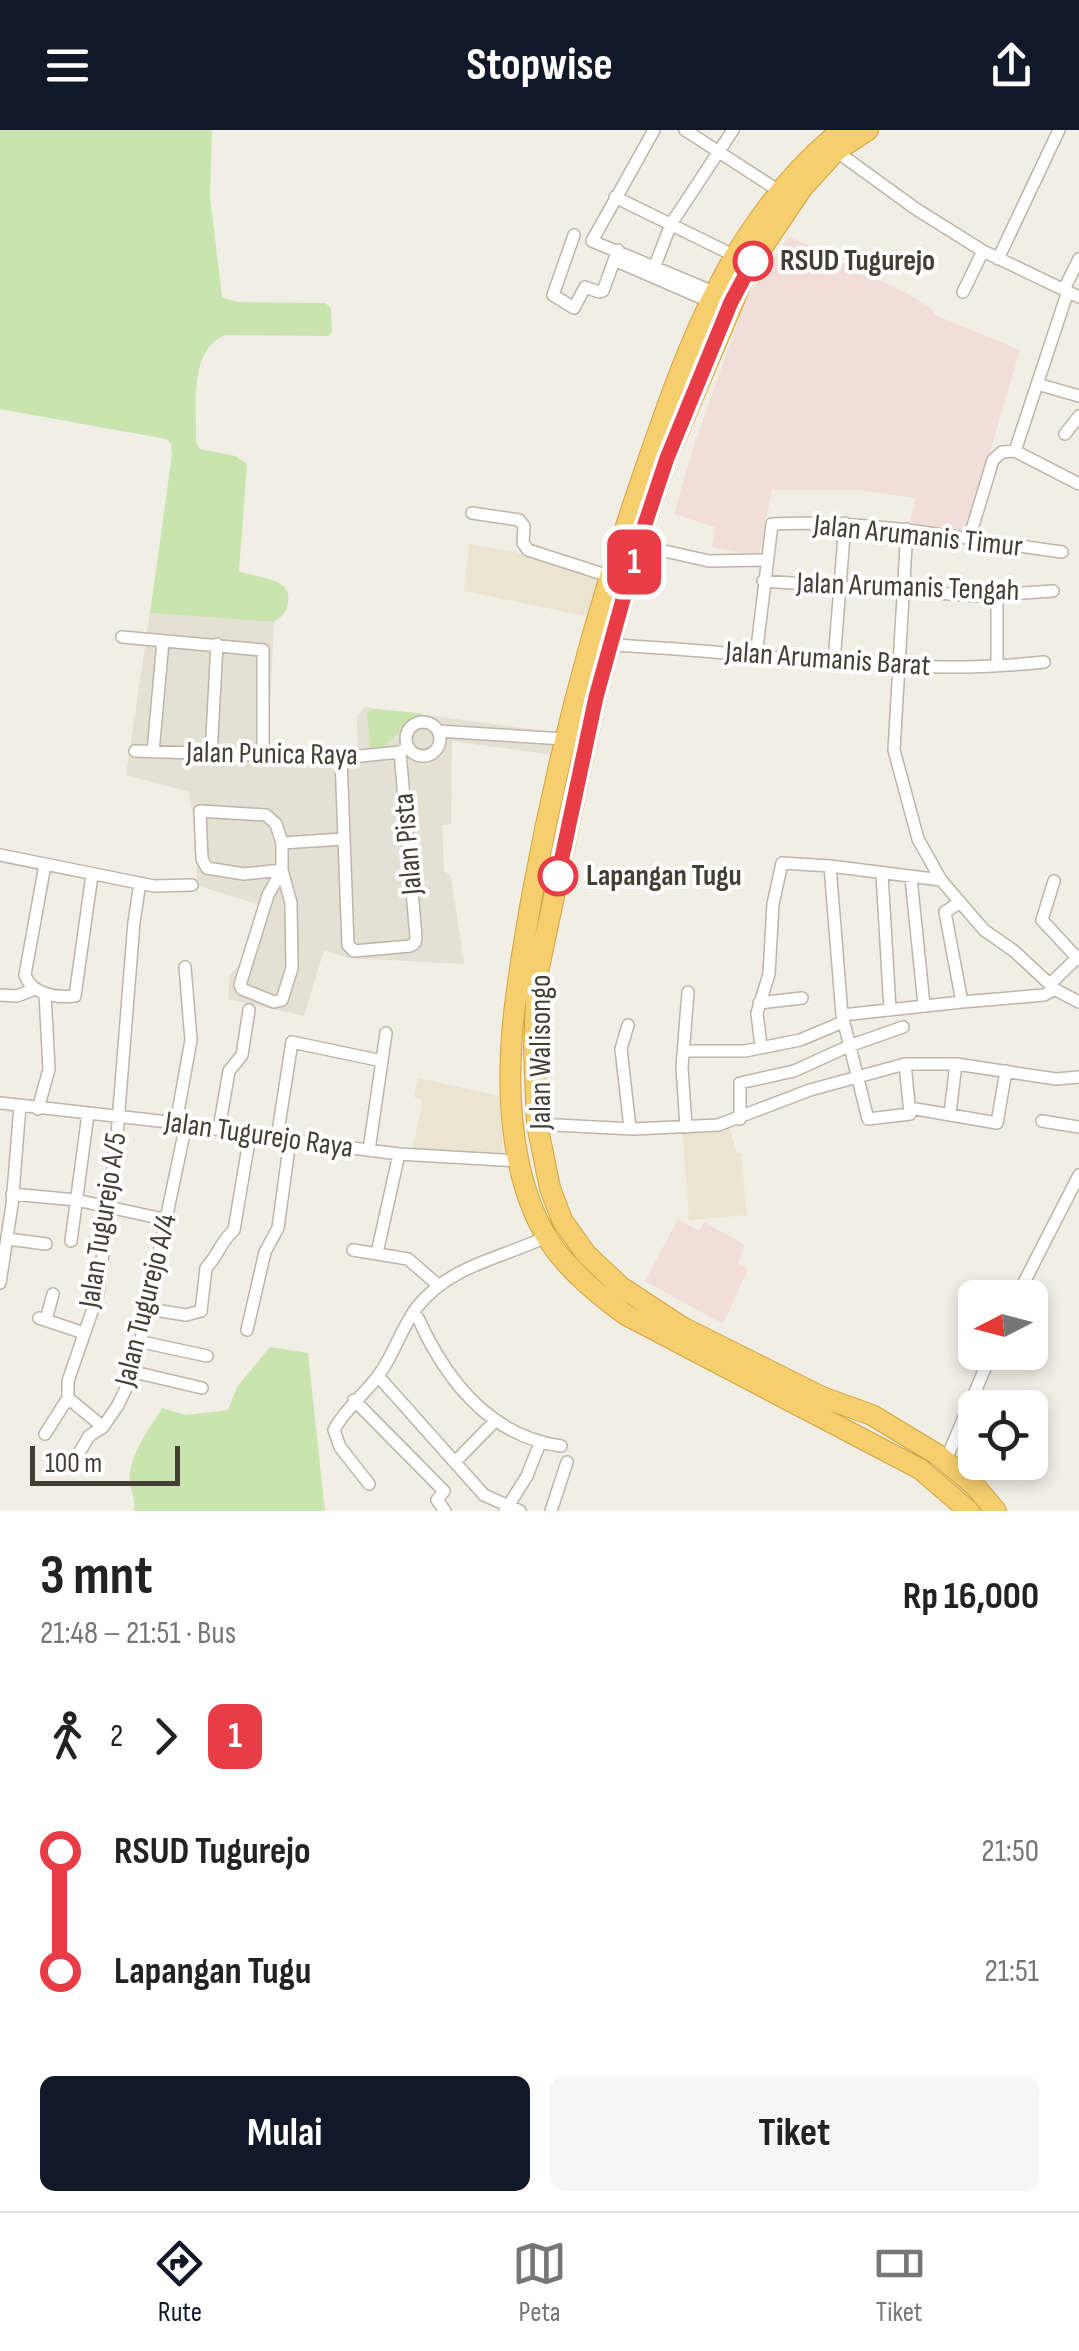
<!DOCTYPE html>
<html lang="id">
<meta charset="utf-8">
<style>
:root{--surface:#fff;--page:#f6f6f6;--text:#222;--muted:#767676;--line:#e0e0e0;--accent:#111827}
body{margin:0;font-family:"Sofia Sans Condensed",sans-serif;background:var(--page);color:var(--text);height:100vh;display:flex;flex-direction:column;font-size:38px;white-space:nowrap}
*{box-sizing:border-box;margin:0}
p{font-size:32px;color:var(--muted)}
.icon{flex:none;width:55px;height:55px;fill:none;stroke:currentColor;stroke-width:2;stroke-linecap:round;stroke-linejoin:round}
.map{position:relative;height:1381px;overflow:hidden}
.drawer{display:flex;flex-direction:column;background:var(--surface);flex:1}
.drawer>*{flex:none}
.badge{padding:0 20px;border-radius:15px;font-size:35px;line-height:65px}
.needle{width:65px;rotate:264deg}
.tools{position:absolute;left:958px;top:1150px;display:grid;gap:20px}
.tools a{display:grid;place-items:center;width:90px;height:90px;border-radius:15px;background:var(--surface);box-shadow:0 5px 15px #0003;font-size:50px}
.scale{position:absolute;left:30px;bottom:25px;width:150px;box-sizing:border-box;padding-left:10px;border:5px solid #443f35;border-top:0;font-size:28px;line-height:35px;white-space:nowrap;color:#443f35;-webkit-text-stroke:8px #fff;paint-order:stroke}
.map>.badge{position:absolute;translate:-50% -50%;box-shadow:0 0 0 5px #fff}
.legs{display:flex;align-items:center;gap:15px;height:110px;padding:0 40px;font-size:32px}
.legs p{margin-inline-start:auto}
.summary{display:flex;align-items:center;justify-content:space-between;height:170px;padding:0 40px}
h1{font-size:55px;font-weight:700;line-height:75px}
.action{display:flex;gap:20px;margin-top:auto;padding:20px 40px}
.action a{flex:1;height:115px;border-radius:15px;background:var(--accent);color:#fff;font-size:40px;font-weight:700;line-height:115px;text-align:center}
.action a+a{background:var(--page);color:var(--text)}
ul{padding:0 40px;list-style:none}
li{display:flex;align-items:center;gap:35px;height:120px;font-size:38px}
li i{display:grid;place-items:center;width:15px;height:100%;margin:0 12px;background:currentColor}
li i::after{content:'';width:25px;height:25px;margin:-12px;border:8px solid;border-radius:50%;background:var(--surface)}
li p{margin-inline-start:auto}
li:first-child i{background:linear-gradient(#0000 50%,currentColor 0)}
li:last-child i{background:linear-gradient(currentColor 50%,#0000 0)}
header{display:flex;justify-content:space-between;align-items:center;height:130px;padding:0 40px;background:var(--accent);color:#fff;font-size:45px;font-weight:700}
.tab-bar{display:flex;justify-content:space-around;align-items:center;height:140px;border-top:2px solid var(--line);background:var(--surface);font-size:28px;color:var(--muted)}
.tab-bar a{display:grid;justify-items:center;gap:5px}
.tab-bar .on{color:var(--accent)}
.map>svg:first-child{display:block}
.residential{fill:#e5e0d4}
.education{fill:#eae4d0}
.medical{fill:#f2ded9}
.green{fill:#cae4b0}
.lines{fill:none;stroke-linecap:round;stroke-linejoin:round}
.street-casing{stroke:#bcb6a9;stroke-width:14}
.highway-casing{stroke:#d3a33e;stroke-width:22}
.street{stroke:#fff;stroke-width:11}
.highway{stroke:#f5ce6d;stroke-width:20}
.line-1-casing{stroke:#fff;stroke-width:22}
.line-1{stroke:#e83d46;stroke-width:15}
.stop-1-dot{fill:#fff;stroke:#e83d46;stroke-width:5}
.labels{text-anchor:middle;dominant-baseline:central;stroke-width:8;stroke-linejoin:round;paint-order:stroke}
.stop-label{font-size:30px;font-weight:bold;fill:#443f35;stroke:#fff;text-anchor:start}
.street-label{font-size:30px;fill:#443f35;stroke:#fff}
</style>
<header><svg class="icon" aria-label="menu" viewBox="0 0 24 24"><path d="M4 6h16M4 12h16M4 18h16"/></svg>Stopwise<svg class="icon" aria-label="share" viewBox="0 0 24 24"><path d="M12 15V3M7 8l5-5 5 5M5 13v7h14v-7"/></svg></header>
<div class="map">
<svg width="1079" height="1381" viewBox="0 0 1079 1381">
<rect width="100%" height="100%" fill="#f1eee5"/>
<path class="residential" d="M150,483l124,9 -6,132 90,-2 -1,-35 7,-10 196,26 -7,22 -101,-14 -1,83 -9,1 2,46 7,5 13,88 -116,-6 -24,-8 -20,66 -76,-17 2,-24 17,-19 13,-51 -64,-20 2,-37 -9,-56 -63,-17z"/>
<path class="education" d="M469,414l55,10 78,23 -12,40 -126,-26z
M418,948l82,18 3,59 -91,-5 11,-50 -9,-3z
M729,997l8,26h4l6,62 -58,5 -7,-89z"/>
<path class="medical" d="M789,106l119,58 24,15 3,6 85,35 -54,184 -56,-11 5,-25 -56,-8h-87l-13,66 -47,-9 3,-20 -41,-13 18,-63 53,-150z
M678,1089l21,12 5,-9 41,23 -7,18 10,6 -25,55 -78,-43z"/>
<path class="green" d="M0,0h212l-2,67 12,100 15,5 88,1 6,5 1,24 -4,4 -103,-1c-37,15 -28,74 -29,107l4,7 35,7 12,8 -8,107c17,8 54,5 49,32 -1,9 -6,14 -14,19l-124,-9 22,-158 -1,-11 -5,-5 -166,-30z
M373,579l46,4 11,4 -20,6 -31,28 -9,-2 -3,-37z
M270,1217l38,6 17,158h-191c3,-13 -7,-26 -4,-39 4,-24 20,-44 32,-64l23,7 43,-5 9,-23z"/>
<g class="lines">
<g class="street-casing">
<path id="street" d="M654,0l-62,111 124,52
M685,0l94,61
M836,21l80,58 67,42 96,46
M615,67l120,59
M574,105l-21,60 21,13 11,-21 14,5 4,-1 15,-41
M998,129l61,-129
M614,130l97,42
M651,146l20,-52 62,-94
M1064,159l15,-30
M963,162l20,-41
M1037,254l42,12
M1065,304l14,-18
M1015,321l64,33
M472,383l47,7 5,6 -1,17 5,7 81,26
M907,399l-13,221 24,89 23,41 43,50 30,21 42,39 23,12
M969,409l24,-79 9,-8 13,-1 53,-160
M638,415l71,16 57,-1
M763,451l216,15 74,-5
M997,466v70
M122,507l141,13v108
M611,515c144,6 288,33 433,17
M756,526l16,-132c98,-5 193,15 290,28
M834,532l11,-139
M406 609a17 17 0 1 1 34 0a17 17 0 1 1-34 0Z
M438,601l126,8
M135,621l206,7 59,-6 8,-5
M153,622l10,-111
M211,625l6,-111
M341,628l7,187 6,6 56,-5 5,-3 1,-6 -16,-185
M282,713l61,-4
M0,725l154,31 38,-1
M45,735l-20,110c7,20 32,23 50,21l17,-121
M830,736l12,149 26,104 42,-5 -5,-50
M282,740l-38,4 -37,-6 -5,-9 -2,-48 66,4 10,9 6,19v27l9,33 1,65 -10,32 -8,2 -32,-13 -2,-4 28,-90 14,-25
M882,744l8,136
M911,748l13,127
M1054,751l-12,39 37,40
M1050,854l29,-28
M0,865l17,1 18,-7
M962,872l82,-7 11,-6
M759,873l43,-5
M842,885l120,-13 -17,-90 14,-9
M628,895l-7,24 9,79
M761,917l-4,-34 12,-39 4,-70 9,-41 48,3 111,14
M684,921h61l55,-11 43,-18
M0,973l186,21 64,11 149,19 119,7
M910,978l87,15 9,-52
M38,979l11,-40 -4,-75
M950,983l6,-49
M740,989v-36l54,-12 55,-25 54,-19
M1042,991l37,6
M176,993l15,-83 -6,-73
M537,994l96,5 85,-4 92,-35 95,-26h51l100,15 23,-2
M686,997l-4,-60 6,-75
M219,999l10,-58 13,-16 7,-45
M277,1008l15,-96 90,19
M369,1020l17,-117
M12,1064l64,6 92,20
M8,1109l38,5
M71,1111l17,-127
M353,1120l55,9 30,26
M377,1123l22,-99
M0,1153l12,-78 8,-99
M1016,1168l63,-123
M148,1179l38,6 15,-4 5,-43c11,-11 15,-27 28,-38l16,-95
M39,1188l45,15
M418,1188c28,62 71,118 143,128
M46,1190l7,-26
M247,1200l18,-78 13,-24 12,-88
M142,1212l65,14
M134,1242l68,16
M378,1246l106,119 36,16
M68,1268l35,29
M354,1270l90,91 -7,9 8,11
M45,1304l23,-36v-17l30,-87 19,-159 17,-213 6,-39
M75,1330l14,-24 14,-9 15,-22 16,-33 52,-248
M456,1331l40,-41
M945,1332l47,-110
M369,1354l-29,-37 -6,-17c11,-21 30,-35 44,-54 16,-21 23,-48 39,-69 34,-42 82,-48 129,-70
M505,1381l22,-35 13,-33
M551,1381l16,-49"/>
</g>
<g class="highway-casing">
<path id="highway" d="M842,0c-44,35 -78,78 -107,126 -43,73 -71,158 -98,237 -45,132 -80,266 -105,403 -15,87 -32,175 -14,263 15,76 47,112 108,156l294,154 49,42
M868,0l-32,21 -33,36 -56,83 -80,188 -29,87 -42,152 -59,280 -3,72 3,75 13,64 12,32 24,34 35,33 61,40 140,70 50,18 66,40 37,31 21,25"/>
</g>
<use href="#street" class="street"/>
<use href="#highway" class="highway"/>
</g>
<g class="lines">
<g class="line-1-casing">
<path id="line-1" d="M558,746l38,-179 42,-152 29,-87 64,-156 22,-41"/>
</g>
<use href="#line-1" class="line-1"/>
</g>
<g class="stop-1-dot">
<circle cx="753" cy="131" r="18"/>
<circle cx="558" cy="746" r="18"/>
</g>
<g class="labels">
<g class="stop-label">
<text x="780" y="131">RSUD Tugurejo</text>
<text x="586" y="746">Lapangan Tugu</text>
</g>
<g class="street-label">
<text transform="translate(918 406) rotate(6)">Jalan Arumanis Timur</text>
<text transform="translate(908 457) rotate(2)">Jalan Arumanis Tengah</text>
<text transform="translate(828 529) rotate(4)">Jalan Arumanis Barat</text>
<text transform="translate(272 624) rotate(1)">Jalan Punica Raya</text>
<text transform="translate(408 714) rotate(-95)">Jalan Pista</text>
<text transform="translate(541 922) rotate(-90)">Jalan Walisongo</text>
<text transform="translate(259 1005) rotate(8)">Jalan Tugurejo Raya</text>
<text transform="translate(103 1090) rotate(-81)">Jalan Tugurejo A/5</text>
<text transform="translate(146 1170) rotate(-76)">Jalan Tugurejo A/4</text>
</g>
</g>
</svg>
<div class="tools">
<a><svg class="needle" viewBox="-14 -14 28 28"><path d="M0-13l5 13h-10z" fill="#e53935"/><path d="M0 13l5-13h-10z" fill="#767676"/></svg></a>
<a><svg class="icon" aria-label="locate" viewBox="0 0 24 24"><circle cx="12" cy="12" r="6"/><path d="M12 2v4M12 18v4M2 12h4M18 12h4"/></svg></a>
</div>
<div class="scale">100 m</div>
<b class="badge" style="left:634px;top:432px;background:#e83d46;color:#fff">1</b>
</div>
<section class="drawer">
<div class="summary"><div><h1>3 mnt</h1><p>21:48 – 21:51 · Bus</p></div><b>Rp 16,000</b></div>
<div class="legs"><svg class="icon" aria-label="walk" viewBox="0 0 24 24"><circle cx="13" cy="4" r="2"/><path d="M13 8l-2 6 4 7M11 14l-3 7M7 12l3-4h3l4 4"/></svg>2<svg class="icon" aria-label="forward" viewBox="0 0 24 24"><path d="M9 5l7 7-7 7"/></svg><b class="badge" style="background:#e83d46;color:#fff">1</b></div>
<ul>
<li><i style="color:#e83d46"></i><b>RSUD Tugurejo</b><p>21:50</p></li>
<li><i style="color:#e83d46"></i><b>Lapangan Tugu</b><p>21:51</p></li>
</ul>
<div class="action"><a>Mulai</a><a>Tiket</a></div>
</section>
<nav class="tab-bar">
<a class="on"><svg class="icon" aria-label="directions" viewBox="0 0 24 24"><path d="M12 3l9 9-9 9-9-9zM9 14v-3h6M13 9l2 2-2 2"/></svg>Rute</a>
<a><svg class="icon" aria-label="map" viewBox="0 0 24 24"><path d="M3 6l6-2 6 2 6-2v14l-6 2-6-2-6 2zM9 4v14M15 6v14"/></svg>Peta</a>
<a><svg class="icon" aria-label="tickets" viewBox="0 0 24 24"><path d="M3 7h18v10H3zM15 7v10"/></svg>Tiket</a>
</nav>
